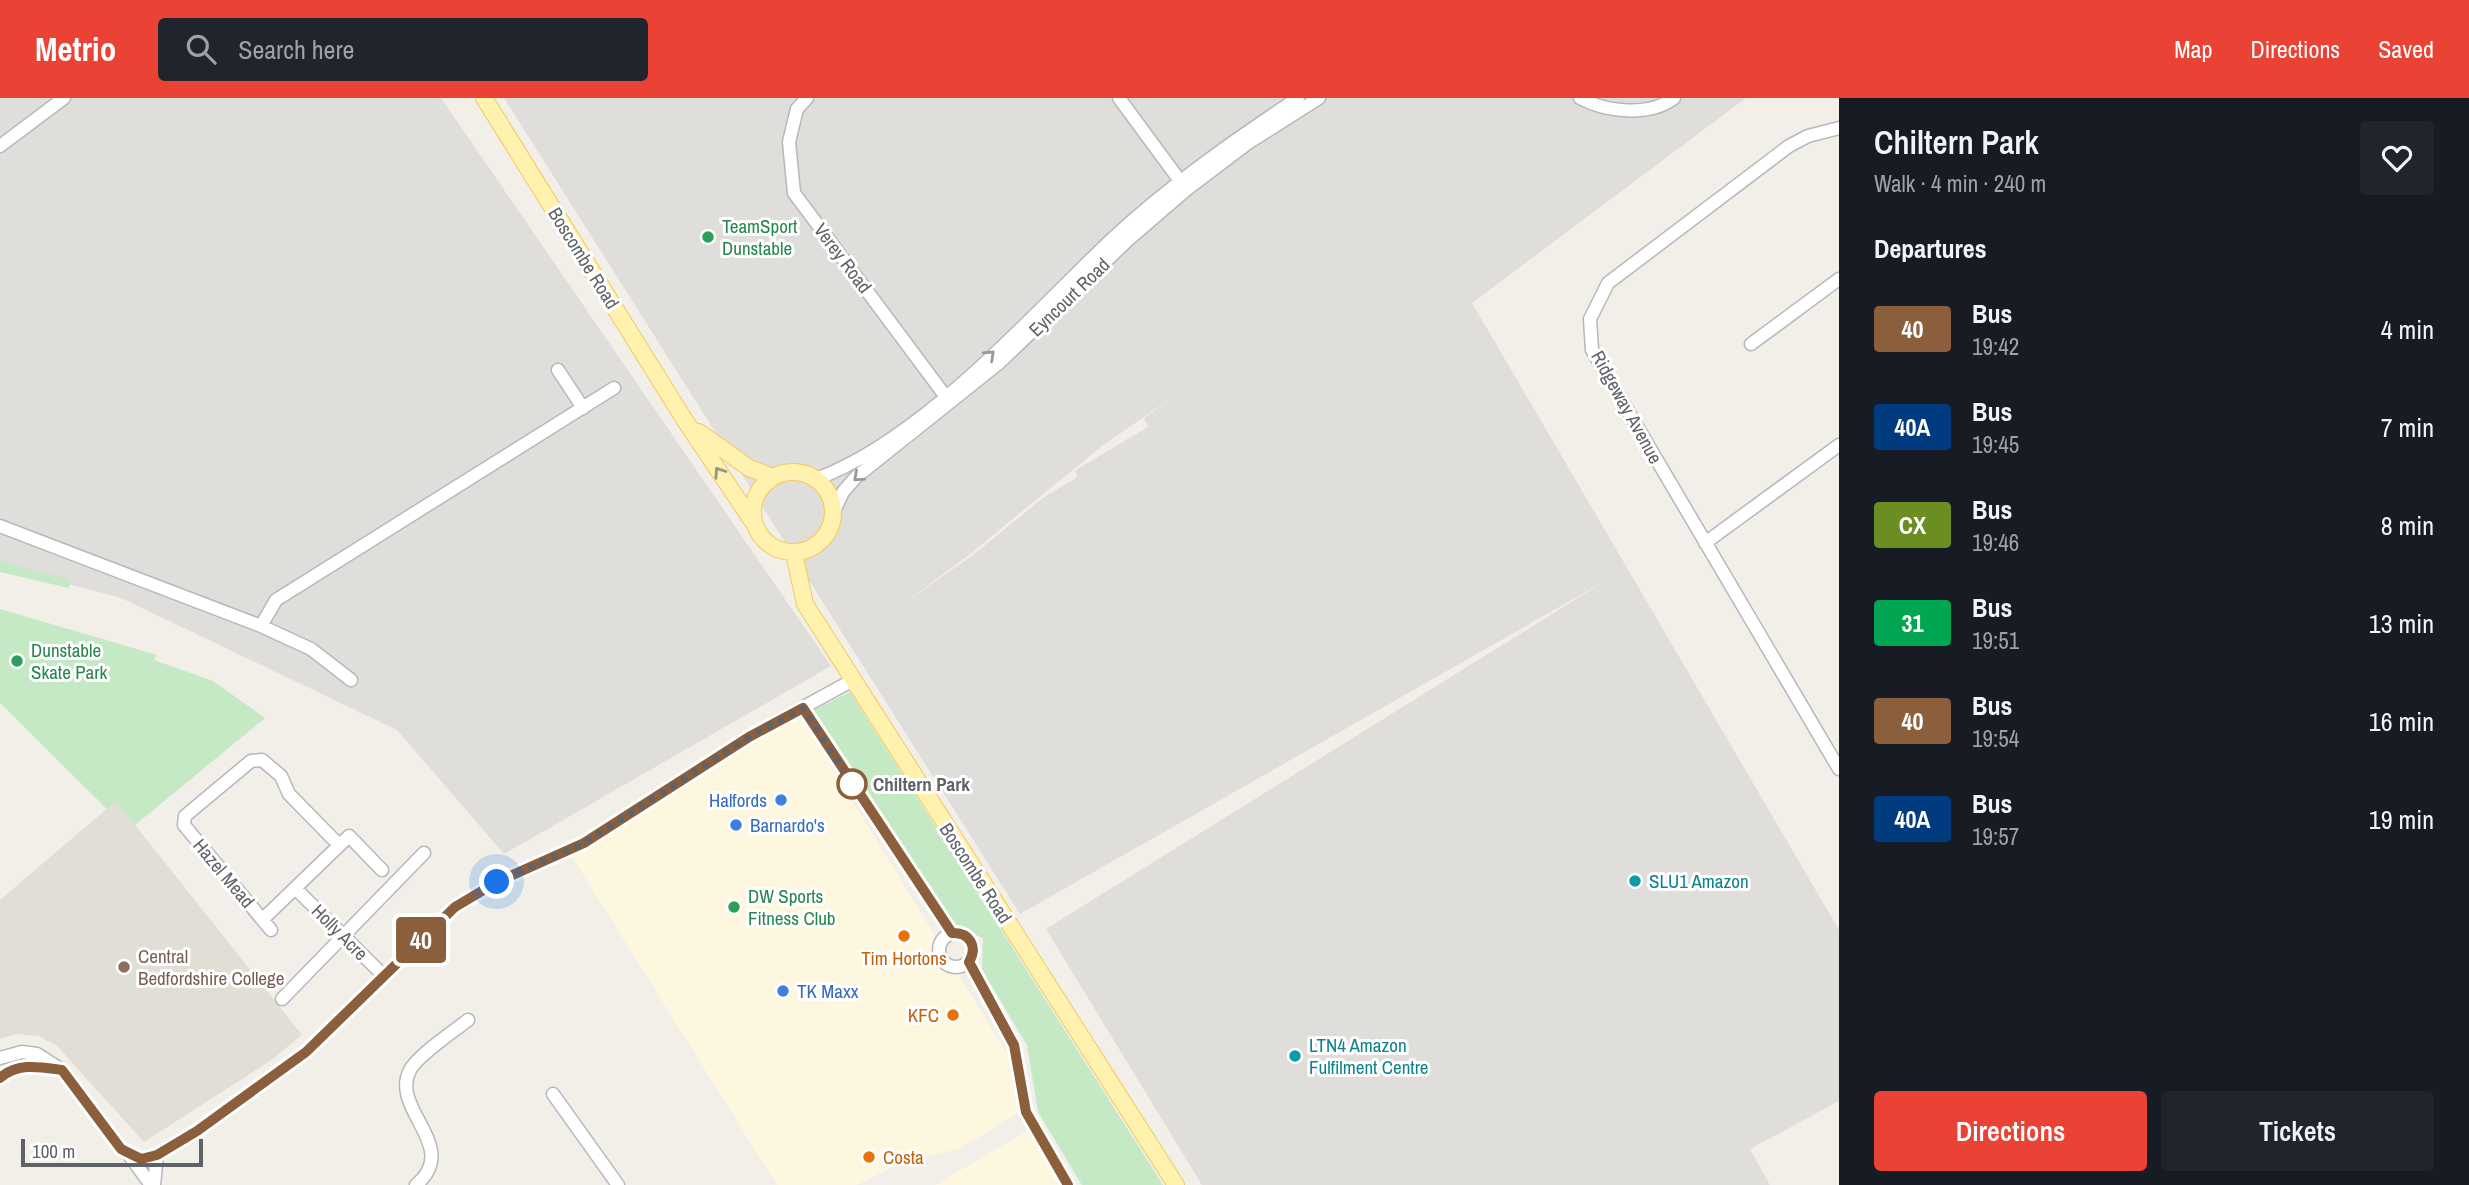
<!DOCTYPE html>
<meta charset="utf-8">
<style>
:root{--surface:#171b24;--page:#20242c;--text:#f1f3f6;--muted:#9ea1a6;--accent:#ea4335}
body{margin:0;font-family:"Archivo Narrow",sans-serif;background:var(--page);color:var(--text);height:100vh;display:flex;flex-direction:column;font-size:26px;white-space:nowrap}
*{box-sizing:border-box;margin:0}
p{font-size:23px;color:var(--muted)}
.icon{flex:none;width:38px;height:38px;fill:none;stroke:currentColor;stroke-width:2;stroke-linecap:round;stroke-linejoin:round}
.map{position:relative;flex:1;overflow:hidden}
.side{display:flex;flex-direction:column;background:var(--surface);width:630px}
.side>*{flex:none}
.badge{padding:0 14px;border-radius:5px;font-size:24px;line-height:46px}
.scale{position:absolute;left:21px;bottom:18px;width:182px;box-sizing:border-box;padding-left:7px;border:4px solid #5f6368;border-top:0;font-size:19px;line-height:24px;white-space:nowrap;color:#5f6368;-webkit-text-stroke:5px #fff;paint-order:stroke}
.you{position:absolute;width:35px;height:35px;margin:-18px;border:5px solid #fff;border-radius:50%;background:#1a73e8;box-shadow:0 0 0 10px #1a73e833}
.map>.badge{position:absolute;translate:-50% -50%;box-shadow:0 0 0 4px #fff}
h2{padding:0 35px;font-size:26px;line-height:63px}
.round{display:grid;place-items:center;flex:none;width:74px;height:74px;border-radius:7px;background:var(--page)}
.summary{display:flex;align-items:center;justify-content:space-between;height:119px;padding:0 35px}
h1{font-size:33px;font-weight:600;line-height:52px}
.button{display:flex;gap:14px;margin-top:auto;padding:14px 35px}
.button a{flex:1;height:80px;border-radius:7px;background:var(--accent);color:#fff;font-size:28px;font-weight:600;line-height:80px;text-align:center}
.button a+a{background:var(--page);color:var(--text)}
ul{padding:0;list-style:none}
li{display:flex;align-items:center;gap:21px;height:98px;padding:0 35px}
li div{flex:1}
li b{display:block;font-size:26px}
li em{font-style:normal}
li .badge{min-width:77px;font-weight:700;text-align:center}
header{display:flex;align-items:center;gap:42px;box-sizing:border-box;height:98px;padding:0 35px;background:var(--accent);color:#fff}
header strong{font-size:33px}
nav{display:flex;gap:38px;margin-inline-start:auto;font-size:24px}
.search{width:490px;height:63px;background:var(--page);display:flex;align-items:center;gap:18px;box-sizing:border-box;padding:0 24px;border-radius:7px;color:var(--muted);font-size:26px}
main{display:flex;flex:1;min-height:0}
.map>svg:first-child{display:block}
.commercial{fill:#fef7e0}
.industrial{fill:#e0deda;fill-rule:evenodd}
.education{fill:#e1ded6}
.green{fill:#c5e8c5}
.lines{fill:none;stroke-linecap:round;stroke-linejoin:round}
.minor-casing{stroke:#b5b8bc;stroke-width:15}
.major-casing{stroke:#f2c960;stroke-width:18}
.minor{stroke:#fff;stroke-width:12}
.major{stroke:#fff2af;stroke-width:16}
.oneway{stroke:#979a9d}
.oneway2{stroke:#979581}
.line-casing{stroke:#fff;stroke-width:16}
.line{stroke:#8b5e3c;stroke-width:10}
.walk{stroke:#5f6368;stroke-width:7;stroke-dasharray:0 12.6}
.leisure-dot{fill:#2e9e5b;stroke:#fff;stroke-width:2.5}
.stop-dot{fill:#fff;stroke:#8b5e3c;stroke-width:3.5}
.shop-dot{fill:#3f7fe0;stroke:#fff;stroke-width:2.5}
.culture-dot{fill:#0f9aa8;stroke:#fff;stroke-width:2.5}
.food-dot{fill:#e8710a;stroke:#fff;stroke-width:2.5}
.education-dot{fill:#8d6e63;stroke:#fff;stroke-width:2.5}
.labels{text-anchor:middle;dominant-baseline:central;stroke-width:6;stroke-linejoin:round;paint-order:stroke}
.leisure-label{font-size:19px;fill:#27864d;stroke:#fff;text-anchor:start}
.street-label{font-size:19px;fill:#5f6368;stroke:#fff}
.stop-label{font-size:19px;font-weight:bold;fill:#5f6368;stroke:#fff;text-anchor:start}
.shop-label{font-size:19px;fill:#366cbe;stroke:#fff;text-anchor:start}
.culture-label{font-size:19px;fill:#0d838f;stroke:#fff;text-anchor:start}
.education-label{font-size:19px;fill:#785e54;stroke:#fff;text-anchor:start}
.food-label{font-size:19px;fill:#c56008;stroke:#fff}
</style>
<header>
<strong>Metrio</strong>
<div class="search"><svg class="icon" aria-label="search" viewBox="0 0 24 24"><circle cx="10" cy="10" r="6"/><path d="M15 15l6 6"/></svg>Search here</div>
<nav><a>Map</a><a>Directions</a><a>Saved</a></nav>
</header>
<main>
<div class="map">
<svg width="1839" height="1087" viewBox="0 0 1839 1087">
<rect width="100%" height="100%" fill="#f1efe8"/>
<path class="commercial" d="M798,614l208,340 17,58 -64,39 -53,11 -50,25h-79l-206,-330z
M1028,1033l35,54h-128z"/>
<path class="industrial" d="M0,0h441l390,568 -327,188 -107,-124 -276,-132 -121,-32z
M504,0h1242l-274,205 367,627v171l-89,48 20,36h-568l-156,-256 559,-348 -585,333zM1193,285l-49,35 4,9 -72,43 1,7 -34,21 -70,57 -70,49 62,-46 137,-112z"/>
<path class="education" d="M116,703l186,234 -32,26 -126,81 -87,-96 -18,-10 -23,-2 -16,5v-139z"/>
<path class="green" d="M0,463l71,19 -2,8 -69,-16z
M0,511l157,46 -3,5 59,21 52,37 -130,107 -19,-23 -9,7 -107,-106z
M850,594l313,493h-81l-44,-73 -11,-67 -45,-75 1,-32 -30,-13 -141,-214z"/>
<g class="lines">
<g class="minor-casing">
<path id="minor" d="M807,0l-10,11 -8,33 5,51 155,208
M1119,0l64,87
M1580,0c26,14 69,19 94,0
M1839,30l-31,8 -19,10 -181,137 -18,36 2,31 247,419
M0,48l64,-48
M1751,246l88,-65
M558,272l25,38
M816,381c106,-39 213,-161 296,-240 57,-53 121,-98 186,-141
M834,413l9,-19 13,-15 143,-114 129,-123 58,-50 62,-47 71,-45
M0,428l261,100 50,23 40,31
M1705,445l134,-98
M261,528l15,-26 338,-212
M803,610l149,225
M296,791l88,87
M263,821l86,-83 33,34
M271,832l-87,-105 1,-9 66,-55 11,-1 19,16 8,18 50,51
M939 852a17 17 0 1 1 34 0a17 17 0 1 1-34 0Z
M969,864l45,83 12,67 42,73
M282,901l142,-146
M0,960l22,-6 15,2 25,16 59,79 20,10 16,-4 40,-24 109,-79 149,-145 42,-25 87,-39 165,-106 104,-57
M553,996l65,91
M129,1057l22,30
M154,1087l3,-30
M416,1087c46,-38 -27,-76 -6,-115 8,-15 43,-38 58,-50"/>
</g>
<g class="major-casing">
<path id="major" d="M484,0l200,321 71,106
M699,334l50,36 24,9
M753 414a40 40 0 1 1 80 0a40 40 0 1 1-80 0Z
M794,455l11,51 371,581"/>
</g>
<use href="#minor" class="minor"/>
<use href="#major" class="major"/>
</g>
<defs><path id="oneway-chevron" d="M-2-3.5L2.5 0L-2 3.5" fill="none" stroke-width="1.6" stroke-linecap="round" stroke-linejoin="round" transform="scale(1.75)"/></defs>
<g class="oneway">
<use href="#oneway-chevron" transform="translate(990 257) rotate(-43)"/>
<use href="#oneway-chevron" transform="translate(858 379) rotate(138)"/>
</g>
<use class="oneway2" href="#oneway-chevron" transform="translate(719 374) rotate(-124)"/>
<g class="lines">
<g class="line-casing">
<path id="line" d="M0,980c18,-16 40,-11 62,-8l59,79 20,10 16,-4 40,-24 109,-79 149,-145 42,-25 87,-39 165,-106 54,-29 149,225c18,-1 26,14 17,29l45,83 12,67 42,73"/>
</g>
<use href="#line" class="line"/>
<path class="walk" d="M497,784l87,-39 165,-106 54,-29 49,76"/>
</g>
<g class="leisure-dot">
<circle cx="708" cy="139" r="7"/>
<circle cx="17" cy="563" r="7"/>
<circle cx="734" cy="809" r="7"/>
</g>
<circle class="stop-dot" cx="852" cy="686" r="14"/>
<g class="shop-dot">
<circle cx="781" cy="702" r="7"/>
<circle cx="736" cy="727" r="7"/>
<circle cx="783" cy="893" r="7"/>
</g>
<g class="culture-dot">
<circle cx="1635" cy="783" r="7"/>
<circle cx="1295" cy="958" r="7"/>
</g>
<g class="food-dot">
<circle cx="904" cy="838" r="7"/>
<circle cx="953" cy="917" r="7"/>
<circle cx="869" cy="1059" r="7"/>
</g>
<circle class="education-dot" cx="124" cy="869" r="7"/>
<g class="labels">
<g class="leisure-label">
<text x="722" y="128">TeamSport<tspan x="722" dy="22">Dunstable</tspan></text>
<text x="31" y="552">Dunstable<tspan x="31" dy="22">Skate Park</tspan></text>
<text x="748" y="798">DW Sports<tspan x="748" dy="22">Fitness Club</tspan></text>
</g>
<g class="street-label">
<text transform="translate(584 160) rotate(58)">Boscombe Road</text>
<text transform="translate(843 160) rotate(53)">Verey Road</text>
<text transform="translate(1069 199) rotate(-44)">Eyncourt Road</text>
<text transform="translate(1627 309) rotate(61)">Ridgeway Avenue</text>
<text transform="translate(224 775) rotate(50)">Hazel Mead</text>
<text transform="translate(976 775) rotate(57)">Boscombe Road</text>
<text transform="translate(340 834) rotate(45)">Holly Acre</text>
</g>
<g class="stop-label">
<text x="873" y="686">Chiltern Park</text>
</g>
<g class="shop-label">
<text x="767" y="702" text-anchor="end">Halfords</text>
<text x="750" y="727">Barnardo's</text>
<text x="797" y="893">TK Maxx</text>
</g>
<g class="culture-label">
<text x="1649" y="783">SLU1 Amazon</text>
<text x="1309" y="947">LTN4 Amazon<tspan x="1309" dy="22">Fulfilment Centre</tspan></text>
</g>
<g class="education-label">
<text x="138" y="858">Central<tspan x="138" dy="22">Bedfordshire College</tspan></text>
</g>
<g class="food-label">
<text x="904" y="860">Tim Hortons</text>
<text x="939" y="917" text-anchor="end">KFC</text>
<text x="883" y="1059" text-anchor="start">Costa</text>
</g>
</g>
</svg>
<div class="scale">100 m</div>
<div class="you" style="left:497px;top:784px"></div>
<b class="badge" style="left:421px;top:842px;background:#8b5e3c;color:#fff">40</b>
</div>
<section class="side">
<div class="summary"><div><h1>Chiltern Park</h1><p>Walk · 4 min · 240 m</p></div><a class="round"><svg class="icon" aria-label="heart" viewBox="0 0 24 24"><path d="M12 20l-8-8c-3-5 5-10 8-4 3-6 11-1 8 4z"/></svg></a></div>
<h2>Departures</h2>
<ul>
<li><span class="badge" style="background:#8b5e3c;color:#fff">40</span><div><b>Bus</b><p>19:42</p></div><em>4 min</em></li>
<li><span class="badge" style="background:#003b80;color:#fff">40A</span><div><b>Bus</b><p>19:45</p></div><em>7 min</em></li>
<li><span class="badge" style="background:#6b8e23;color:#fff">CX</span><div><b>Bus</b><p>19:46</p></div><em>8 min</em></li>
<li><span class="badge" style="background:#00a651;color:#fff">31</span><div><b>Bus</b><p>19:51</p></div><em>13 min</em></li>
<li><span class="badge" style="background:#8b5e3c;color:#fff">40</span><div><b>Bus</b><p>19:54</p></div><em>16 min</em></li>
<li><span class="badge" style="background:#003b80;color:#fff">40A</span><div><b>Bus</b><p>19:57</p></div><em>19 min</em></li>
</ul>
<div class="button"><a>Directions</a><a>Tickets</a></div>
</section>
</main>
